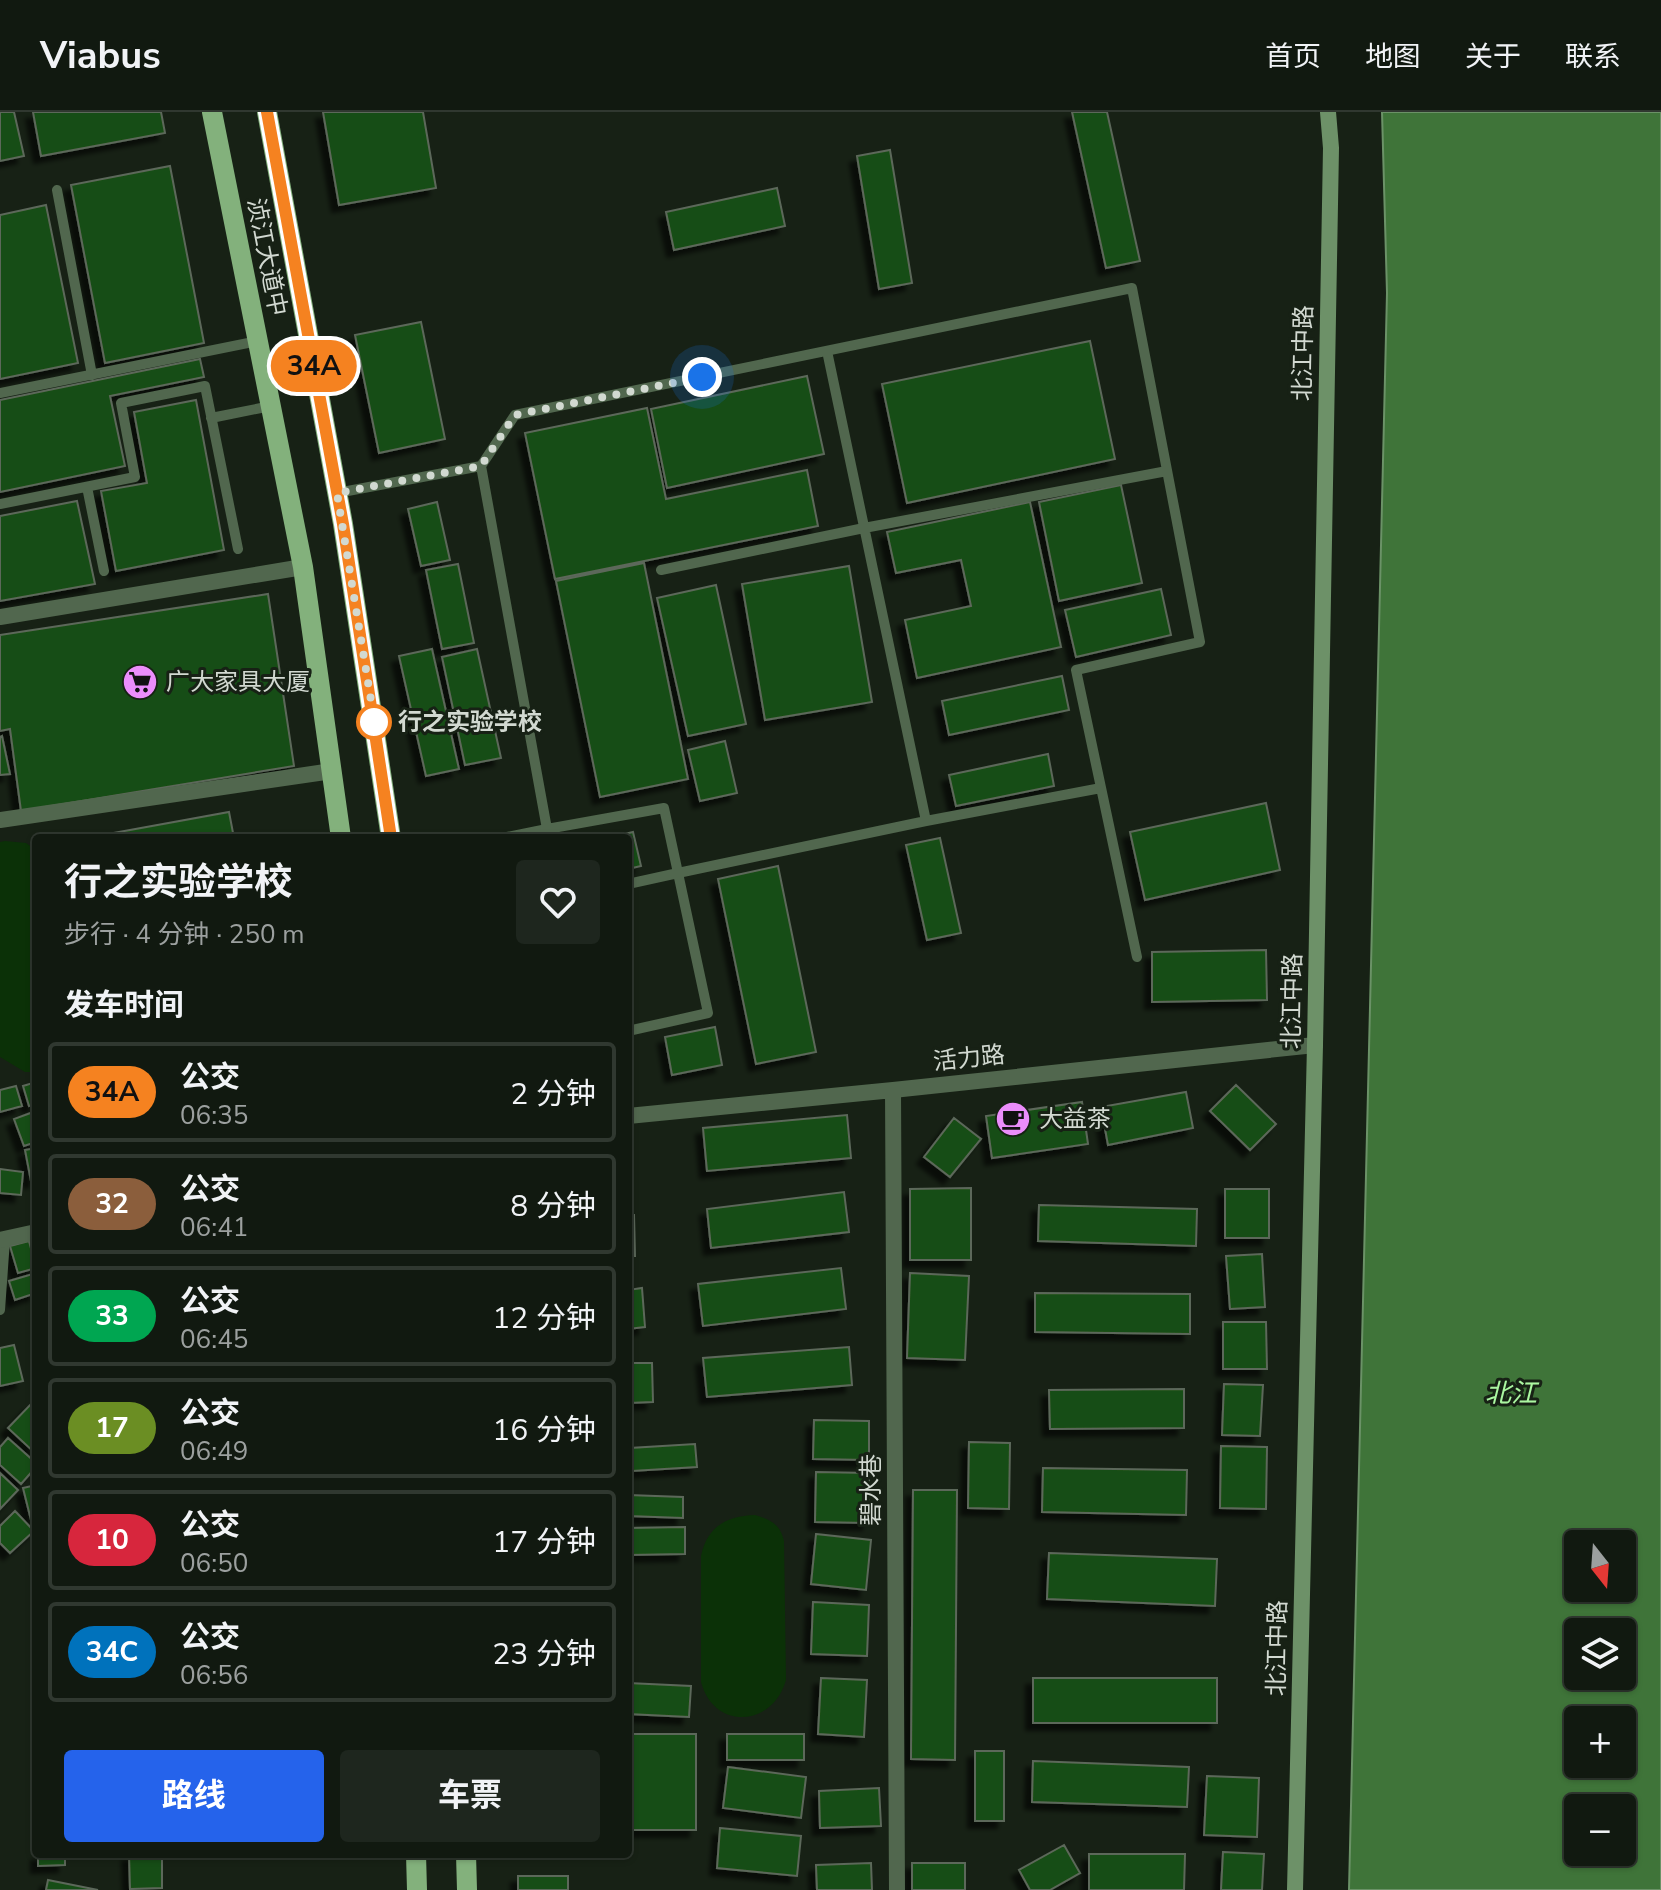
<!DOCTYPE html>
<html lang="zh">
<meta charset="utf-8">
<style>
:root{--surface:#111910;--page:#1e261e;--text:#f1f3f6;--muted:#9ca09f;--line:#303830;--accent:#2563eb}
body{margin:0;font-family:"Nunito Sans","Noto Sans SC",sans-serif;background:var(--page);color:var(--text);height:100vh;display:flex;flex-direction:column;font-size:30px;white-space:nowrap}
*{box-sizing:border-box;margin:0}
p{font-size:26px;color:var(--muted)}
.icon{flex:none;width:44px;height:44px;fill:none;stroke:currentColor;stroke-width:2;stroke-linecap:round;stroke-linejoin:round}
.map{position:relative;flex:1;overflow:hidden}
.details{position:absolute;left:32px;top:722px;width:600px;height:1024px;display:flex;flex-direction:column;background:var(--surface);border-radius:8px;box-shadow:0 2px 6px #0004,0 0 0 2px var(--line)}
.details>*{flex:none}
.badge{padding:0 16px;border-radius:26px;font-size:28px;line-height:52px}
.needle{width:52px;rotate:163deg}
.controls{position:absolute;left:1564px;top:1418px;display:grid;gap:16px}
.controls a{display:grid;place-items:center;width:72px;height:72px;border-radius:8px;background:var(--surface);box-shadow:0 2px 6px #0004,0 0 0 2px var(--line);font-size:40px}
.you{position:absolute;width:40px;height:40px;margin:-20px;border:6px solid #fff;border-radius:50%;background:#1a73e8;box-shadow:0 0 0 12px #1a73e833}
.map>.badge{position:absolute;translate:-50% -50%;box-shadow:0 0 0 4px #fff}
h2{padding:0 32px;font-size:30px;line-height:72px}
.round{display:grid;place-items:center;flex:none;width:84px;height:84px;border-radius:8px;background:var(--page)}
.overview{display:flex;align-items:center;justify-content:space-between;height:136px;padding:0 32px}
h1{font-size:38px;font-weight:700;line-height:60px}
.cta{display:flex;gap:16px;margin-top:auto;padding:16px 32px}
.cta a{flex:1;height:92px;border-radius:8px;background:var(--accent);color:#fff;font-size:32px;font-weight:700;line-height:92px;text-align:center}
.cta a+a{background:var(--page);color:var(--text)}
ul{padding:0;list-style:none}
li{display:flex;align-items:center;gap:24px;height:100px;margin:0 16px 12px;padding:0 16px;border:4px solid var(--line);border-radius:8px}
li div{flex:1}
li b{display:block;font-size:30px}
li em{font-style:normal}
li .badge{min-width:88px;font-weight:700;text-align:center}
header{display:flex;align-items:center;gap:48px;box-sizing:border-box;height:112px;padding:0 40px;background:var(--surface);border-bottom:2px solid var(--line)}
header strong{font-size:38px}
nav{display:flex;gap:44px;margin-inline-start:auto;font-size:28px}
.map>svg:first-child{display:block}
.green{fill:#0b3107}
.water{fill:#3f7439;stroke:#6b9267;stroke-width:2;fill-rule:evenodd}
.building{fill:#184e12;stroke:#5c685a;stroke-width:2;filter:url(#shadow)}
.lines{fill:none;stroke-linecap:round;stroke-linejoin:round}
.lane{stroke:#51674e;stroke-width:10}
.street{stroke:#51674e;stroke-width:16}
.secondary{stroke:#6d9168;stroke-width:16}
.primary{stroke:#83b17c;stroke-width:20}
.line-casing{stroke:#fff;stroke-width:18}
.line{stroke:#f58220;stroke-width:12}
.walk{stroke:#d2d9d1;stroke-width:8;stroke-dasharray:0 14.4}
.stop-dot{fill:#fff;stroke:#f58220;stroke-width:4}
.labels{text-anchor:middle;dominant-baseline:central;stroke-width:6;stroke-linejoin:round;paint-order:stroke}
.street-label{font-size:24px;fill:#d2d9d1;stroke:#172115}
.poi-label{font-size:24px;fill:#d2d9d1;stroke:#172115;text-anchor:start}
.stop-label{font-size:24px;font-weight:bold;fill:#d2d9d1;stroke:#172115;text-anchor:start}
.water-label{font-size:26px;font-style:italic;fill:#abf7a1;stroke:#172115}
</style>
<header>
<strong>Viabus</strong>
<nav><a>首页</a><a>地图</a><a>关于</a><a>联系</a></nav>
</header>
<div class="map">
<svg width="1661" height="1778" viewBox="0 0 1661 1778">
<defs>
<filter id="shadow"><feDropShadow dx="-7" dy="7" stdDeviation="2" flood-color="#0009"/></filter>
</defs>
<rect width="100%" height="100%" fill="#172115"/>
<path class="green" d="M5,729l21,2 10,7v222h-11l-25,-15v-215z
M755,1403c16,5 25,9 29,26l2,139c-13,47 -72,51 -85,2v-126c6,-29 25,-40 54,-41z"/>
<path class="water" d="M1382,0h279v1778h-312l38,-1597zM1578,1432h44v44h-44zM1578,1520h44v44h-44zM1578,1608h44v44h-44zM1578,1696h44v44h-44z"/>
<path class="building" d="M0,0h14l10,44 -24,5z
M33,0h128l4,21 -124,23z
M323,0h100l13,76 -97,17z
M1072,0h35l33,149 -34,7z
M890,38l22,133 -33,6 -22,-133z
M170,54l34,177 -99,20 -34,-178z
M777,76l8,38 -111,24 -8,-38z
M46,93l32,158 -78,16v-164z
M421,210l24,117 -66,14 -24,-118z
M1090,229l25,118 -208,44 -25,-119z
M200,247l4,18 -94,19 15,70 -125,26v-92z
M807,264l17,78 -157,34 -16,-79z
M196,288l28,150 -108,21 -15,-80 46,-8 -13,-71z
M647,296l19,91 141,-29 11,56 -263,53 -30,-146z
M1121,373l21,98 -83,18 -20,-99z
M77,389l18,83 -95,17v-85z
M437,390l13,58 -29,6 -13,-57z
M1030,390l31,145 -144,31 -12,-58 66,-14 -10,-46 -65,13 -9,-41z
M644,451l44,216 -88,18 -44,-216z
M458,452l16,79 -32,6 -16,-79z
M849,454l23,136 -107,18 -23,-136z
M716,473l30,139 -58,12 -31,-138z
M1161,477l10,46 -95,22 -11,-47z
M268,482l26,172 -273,45 -11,-82 -10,2v-96z
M432,537l27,120 -33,7 -27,-120z
M477,537l24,109 -36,7 -23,-108z
M1062,564l7,34 -120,25 -7,-34z
M2,624l8,38 -10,1v-38z
M725,629l12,52 -37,8 -12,-51z
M1048,642l6,32 -98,20 -7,-31z
M1266,691l14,67 -135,30 -15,-68z
M229,700l5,26h-136l-1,-2z
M633,720l8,34 -13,3v-31h-20z
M940,726l21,95 -34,7 -21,-95z
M778,754l38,186 -60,12 -38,-185z
M1266,838l1,50 -115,2v-50z
M715,915l7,38 -50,10 -7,-38z
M36,970v22l-7,2 -6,-20z
M1236,973l40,39 -26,26 -40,-39z
M16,974l6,20 -22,6v-22z
M1186,980l7,36 -85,17 -7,-38z
M1082,990l6,42 -96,14 -6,-42z
M36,999v31l-12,4 -10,-27z
M847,1003l4,43 -144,13 -4,-43z
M954,1006l27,21 -31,38 -26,-20z
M36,1036v32l-5,1 -6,-31z
M0,1057l23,3 -2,23 -21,-2z
M971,1076v72h-61v-71z
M1225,1077h44v49h-44z
M844,1080l5,40 -138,16 -4,-39z
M1039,1093l158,4 -1,37 -158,-5z
M628,1103h6l1,41h-7z
M29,1129l7,27 -18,5 -8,-27z
M1262,1142l3,53 -35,2 -4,-53z
M841,1156l5,41 -143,17 -5,-42z
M36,1161v20l-21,7 -6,-19z
M910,1161l59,3 -4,84 -58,-2z
M642,1176l3,39 -17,2v-39z
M1035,1181l155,1v40l-155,-2z
M1223,1210h43l1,47h-44z
M14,1233l9,36 -23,5v-38z
M849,1235l3,38 -145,12 -4,-39z
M628,1251h24l1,39 -25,1z
M1224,1272l39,1 -3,51 -38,-1z
M1184,1277v39l-134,1 -1,-39z
M31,1292l5,4v46l-28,-26z
M814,1308l55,1v39l-56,-1z
M8,1326l28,25v4l-15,17 -21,-19v-18z
M969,1330l41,1 -1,66 -41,-1z
M695,1332l2,23 -65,4 -2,-23z
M1221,1334l46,1 -1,62 -46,-1z
M1043,1356l144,2 -1,45 -144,-3z
M816,1360l53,1v50l-54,-1z
M0,1361l18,17 -18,19z
M36,1373v38l-4,1 -9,-36z
M913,1378h44l-2,270 -44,-1z
M628,1383l55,2v21l-55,-2z
M15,1399l19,20 -24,22 -10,-10v-17z
M685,1415v27l-57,1v-27z
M816,1422l55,6 -5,50 -55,-6z
M1049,1441l168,6 -2,47 -168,-7z
M813,1490l56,3 -2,51 -56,-2z
M821,1566l46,2 -3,57 -46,-3z
M1033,1566h184v45h-184z
M628,1571l63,3 -2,31 -61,-3z
M628,1622h68v96h-68z
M727,1622h77v26h-77z
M975,1639h29v70h-29z
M1033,1649l156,6 -2,40 -155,-5z
M728,1655l78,10 -5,41 -78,-10z
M1207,1664l52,2 -2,59 -53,-2z
M879,1676l2,38 -61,2 -1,-37z
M720,1716l81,8 -4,40 -80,-8z
M1064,1733l16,28 -30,17h-20l-11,-20z
M1223,1740l41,2 -2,36h-41z
M38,1742h27v11l-27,1z
M129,1742h33v34l-32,1z
M1089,1742h96l-1,36h-95z
M871,1751l1,27h-55l-1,-25z
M912,1751h53v27h-53z
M518,1764h50v14h-50z
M48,1768l50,10h-52z"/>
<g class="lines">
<path class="lane" d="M57,78l35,185
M827,239l99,470
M0,281l258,-52
M211,306l60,-12
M481,354l34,-51 617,-127 68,354 -124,28 61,287
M87,375l17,84
M337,381l144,-27 66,363 -45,9
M0,392l135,-27 -14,-74 84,-17 33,163
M661,458l203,-42 303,-57
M547,717l117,-21 14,65 248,-52 175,-33
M628,772l50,-11 30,140 -80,18
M0,1198l5,-70"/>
<path class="street" d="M0,505l303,-50
M0,708l332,-49
M893,978l4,800
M628,1004l265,-26 422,-45
M0,1128l36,-8"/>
<path class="secondary" d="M1295,1778l20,-845 16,-897 -3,-36"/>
<path class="primary" d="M212,0l91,455 38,271
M267,0l76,412 48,314
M416,1742l1,36
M466,1742l1,36"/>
</g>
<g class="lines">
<g class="line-casing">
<path id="line" d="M267,0l76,412 48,314"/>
</g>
<use href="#line" class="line"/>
<path class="walk" d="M374,610l2,9 -39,-238 144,-27 34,-51 187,-38"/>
</g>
<defs>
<g id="supermarket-disc" transform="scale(1.8)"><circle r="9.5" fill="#eb8dfb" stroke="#172115"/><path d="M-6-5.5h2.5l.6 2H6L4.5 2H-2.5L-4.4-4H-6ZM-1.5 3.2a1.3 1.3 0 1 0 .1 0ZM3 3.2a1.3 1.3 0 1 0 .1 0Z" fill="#111"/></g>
<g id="cafe-disc" transform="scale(1.8)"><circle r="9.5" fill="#eb8dfb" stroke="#172115"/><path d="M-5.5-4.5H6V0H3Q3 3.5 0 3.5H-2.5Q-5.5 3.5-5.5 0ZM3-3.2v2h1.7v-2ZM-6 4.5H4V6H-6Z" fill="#111"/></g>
</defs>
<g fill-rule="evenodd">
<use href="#supermarket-disc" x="140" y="570"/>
<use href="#cafe-disc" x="1013" y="1007"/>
</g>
<circle class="stop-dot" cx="374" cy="610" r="16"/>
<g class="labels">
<g class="street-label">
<text transform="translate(267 145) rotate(79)">浈江大道中</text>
<text transform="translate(1303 241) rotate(-89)">北江中路</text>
<text transform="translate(1292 889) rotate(-89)">北江中路</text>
<text transform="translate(969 946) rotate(-6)">活力路</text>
<text transform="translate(871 1378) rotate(-90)">碧水巷</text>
<text transform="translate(1277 1536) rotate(-89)">北江中路</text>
</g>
<g class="poi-label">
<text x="166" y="570">广大家具大厦</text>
<text x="1039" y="1007">大益茶</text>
</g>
<g class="stop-label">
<text x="398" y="610">行之实验学校</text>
</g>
<g class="water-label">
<text x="1511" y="1281">北江</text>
</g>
</g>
</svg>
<div class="controls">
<a><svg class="needle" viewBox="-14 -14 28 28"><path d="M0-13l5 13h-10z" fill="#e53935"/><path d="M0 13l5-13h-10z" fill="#9ca09f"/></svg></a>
<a><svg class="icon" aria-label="layers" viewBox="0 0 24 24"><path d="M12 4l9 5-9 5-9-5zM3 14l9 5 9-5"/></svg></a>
<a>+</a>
<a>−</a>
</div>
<div class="you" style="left:702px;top:265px"></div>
<b class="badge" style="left:314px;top:254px;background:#f58220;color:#111">34A</b>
<section class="details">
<div class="overview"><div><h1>行之实验学校</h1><p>步行 · 4 分钟 · 250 m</p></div><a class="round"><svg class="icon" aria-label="heart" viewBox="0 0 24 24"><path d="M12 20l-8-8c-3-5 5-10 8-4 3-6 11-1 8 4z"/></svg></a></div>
<h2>发车时间</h2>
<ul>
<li><span class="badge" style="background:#f58220;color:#111">34A</span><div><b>公交</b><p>06:35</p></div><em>2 分钟</em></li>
<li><span class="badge" style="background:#8b5e3c;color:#fff">32</span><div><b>公交</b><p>06:41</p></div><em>8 分钟</em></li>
<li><span class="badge" style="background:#00a651;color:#fff">33</span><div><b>公交</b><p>06:45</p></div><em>12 分钟</em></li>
<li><span class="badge" style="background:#6b8e23;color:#fff">17</span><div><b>公交</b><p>06:49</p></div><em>16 分钟</em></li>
<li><span class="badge" style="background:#d7263d;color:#fff">10</span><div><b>公交</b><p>06:50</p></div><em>17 分钟</em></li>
<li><span class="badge" style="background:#0072bc;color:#fff">34C</span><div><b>公交</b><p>06:56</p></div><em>23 分钟</em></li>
</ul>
<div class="cta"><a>路线</a><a>车票</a></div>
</section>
</div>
